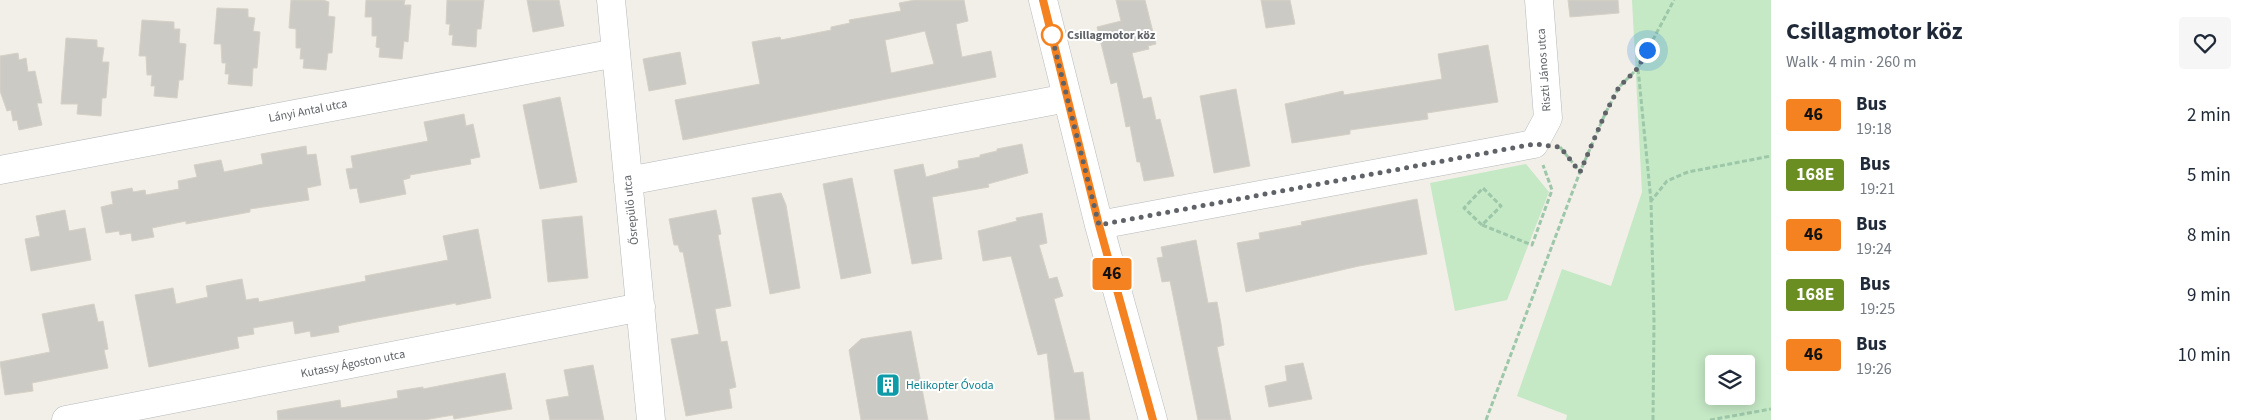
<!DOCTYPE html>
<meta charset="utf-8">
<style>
:root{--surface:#fff;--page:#f6f6f7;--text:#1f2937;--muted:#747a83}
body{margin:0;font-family:"Source Sans 3",sans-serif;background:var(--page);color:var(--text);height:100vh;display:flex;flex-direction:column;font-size:19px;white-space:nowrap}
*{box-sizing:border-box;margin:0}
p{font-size:16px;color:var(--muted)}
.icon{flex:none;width:28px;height:28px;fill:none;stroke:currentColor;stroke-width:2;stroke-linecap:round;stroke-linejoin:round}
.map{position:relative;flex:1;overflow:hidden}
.details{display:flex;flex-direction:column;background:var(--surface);width:475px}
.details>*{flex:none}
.badge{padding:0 10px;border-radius:4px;font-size:18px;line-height:32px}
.buttons{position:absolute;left:1705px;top:355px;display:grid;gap:10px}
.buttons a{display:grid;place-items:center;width:50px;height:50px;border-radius:5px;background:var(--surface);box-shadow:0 2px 12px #0003;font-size:25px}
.you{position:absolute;width:25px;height:25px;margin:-12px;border:4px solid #fff;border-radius:50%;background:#1a73e8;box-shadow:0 0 0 8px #1a73e833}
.map>.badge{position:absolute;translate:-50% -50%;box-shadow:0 0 0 2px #fff}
.round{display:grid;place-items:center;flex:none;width:52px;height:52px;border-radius:5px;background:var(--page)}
.headline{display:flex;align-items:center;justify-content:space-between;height:85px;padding:0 15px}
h1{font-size:24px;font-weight:700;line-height:38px}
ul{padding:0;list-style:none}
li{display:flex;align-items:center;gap:15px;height:60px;padding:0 15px}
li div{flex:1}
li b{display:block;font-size:19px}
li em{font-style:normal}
li .badge{min-width:55px;font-weight:700;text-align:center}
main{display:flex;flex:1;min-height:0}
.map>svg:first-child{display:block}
.green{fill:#c5e8c5;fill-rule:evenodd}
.building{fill:#cccac5;stroke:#d6d1c6;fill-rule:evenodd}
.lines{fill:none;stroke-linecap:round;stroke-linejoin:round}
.minor-casing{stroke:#b5b8bc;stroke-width:29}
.path{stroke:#9cc7a9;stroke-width:3;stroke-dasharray:5 2.5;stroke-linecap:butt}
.minor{stroke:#fff;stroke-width:28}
.line-casing{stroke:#fff;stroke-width:11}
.line{stroke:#f58220;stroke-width:8}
.walk{stroke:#5f6368;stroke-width:5;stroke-dasharray:0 9}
.stop-dot{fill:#fff;stroke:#f58220;stroke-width:2.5}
.labels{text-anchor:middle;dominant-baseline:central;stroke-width:4;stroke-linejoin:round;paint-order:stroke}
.stop-label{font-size:12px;font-weight:bold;fill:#5f6368;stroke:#fff;text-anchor:start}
.street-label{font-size:12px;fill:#5f6368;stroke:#fff}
.culture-label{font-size:12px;fill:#0d838f;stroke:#fff;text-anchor:start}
</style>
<main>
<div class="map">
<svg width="1771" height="420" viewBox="0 0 1771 420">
<rect width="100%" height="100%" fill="#f1efe8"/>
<path class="green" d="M1632,0h139v420h-205l1,-5 -50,-19 45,-127 49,17 31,-94zM1714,364h32v32h-32z
M1526,164l23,28 -42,108 -52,11 -25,-128z"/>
<path class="building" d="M291,0h32l6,2 -1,14 7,1 -3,36h-4l-2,17 -23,-2 1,-9h-4l1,-11h-5v-19l-7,-1z
M366,0h39l-1,5h7l-3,37 -4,-1 -2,18 -23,-2 1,-9 -4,-1 1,-11h-5v-19h-7z
M447,0h37l-3,29h-4l-1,18 -24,-2 1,-10h-4l1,-11h-4z
M527,0h32l5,26 -31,6z
M915,0h49l4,21 -12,3 6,33 29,-6 5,26 -313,63 -8,-40 85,-16 -8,-42 28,-5 1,3 50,-10v-3l19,-4 -1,-3 52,-9 -2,-8zM925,31l9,33 -43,9 -6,-33z
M1116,0h29l11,44 -8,2 1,3 -17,4 11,46 8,-2 5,23 4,-1 14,57 -30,5 -4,-19h-3l-7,-36 -4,1 -9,-45 -6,2 -14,-57 24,-6z
M1261,0h29l5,24 -29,4z
M1568,0h50l1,13 -49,4z
M217,8l31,1v8l7,1 -2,13 7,1 -3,36h-4l-1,18 -24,-2 1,-10h-4l1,-11h-4l-1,-19h-7z
M142,20l32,2v7h6l-1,14 7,1 -3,36h-4l-2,18 -23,-2 1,-10h-4l1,-11h-5l-1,-19h-7z
M66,38l31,2v7l7,1 -2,14h7l-3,36h-4l-1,18 -24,-2 1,-10h-17z
M1488,45l10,57 -71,11 1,6 -78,11v4l-58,9 -7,-39 58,-13 1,4 98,-16 -4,-25z
M680,52l6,32 -37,7 -6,-32z
M18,53l1,7 7,-2 2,14 7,-1 7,32h-5l5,22 -23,5 -2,-10 -4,1 -2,-11 -4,1 -7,-20v-35z
M1236,89l14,77 -36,7 -14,-77z
M560,97l17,85 -37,7 -17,-84z
M464,114l2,12 7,-2 7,33 -10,2 1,5 -61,11v3l-7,2 3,14 -46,9 -3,-15 -7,1 -4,-20 7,-1 -2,-12 77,-15 -4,-19z
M1022,144l6,29 -40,11 1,3 -57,10 10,62 -30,5 -18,-94 29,-6 3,13 33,-9 -1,-7 22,-4v-2l17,-4v-2z
M306,146l1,9 9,-1 5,31 -14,3 2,12 -59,9v3l-64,12v-3l-34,7 2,9 -22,4 -1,-8 -11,2 -1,-4 -13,2 -5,-26 12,-3 -2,-12 21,-4 1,4 12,-2 1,5 33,-6 -1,-8 19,-4 -3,-12 27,-5 3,12 39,-8 -2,-10z
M852,178l19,95 -30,6 -18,-95z
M781,193l5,12 14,83 -30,6 -18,-96z
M1417,199l10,55 -68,12 -113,26 -9,-49 23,-4 -1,-6 43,-8 -1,-3z
M65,210l4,21 16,-3 6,32 -60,11 -6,-32 15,-3 -4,-20z
M716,210l5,24 -3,1 13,71 -16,3 6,33 6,-1 9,46 -7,2 3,19 -46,8 -15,-77 28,-5 -16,-82h-3l-2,-7h-4l-5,-26z
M1042,213l5,30 -8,2 10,34 8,-2 6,19 -9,3 20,74 9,-1 7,48h-35l-8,-67 -9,2 -27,-99 -28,5 -5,-30 39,-10 -1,-3z
M582,216l6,62 -40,4 -6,-62z
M478,229l13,69 -35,7v-2l-105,20 -13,3 1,6 -28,5 -1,-6 -15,3 -2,-13 -40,7 1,6 -17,3 2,11 -90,19 -14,-72 38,-7 3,16 32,-7 -2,-11 36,-7 4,21 12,-2 1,4 107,-21 -1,-5 83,-16 -5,-24z
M1196,240l12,63 9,-1 4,22 3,21 -7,2 14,73h-33l-28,-139 -8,1 -5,-24 6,-1 -2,-10z
M94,304l4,18 5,-1 5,28 -4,1 4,18 -76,15 1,8 -28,4 -5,-33 50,-10 -8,-38z
M911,331l17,89h-67l-12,-70 12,-11z
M1303,363l9,36 -43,8 -4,-21 22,-5 -2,-15z
M593,365l11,55h-54l-4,-20 23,-4 -5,-26z
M505,373l7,36 -58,10 -1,-4 -29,5h-146l-1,-9 63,-11 1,8 57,-10 -1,-7 26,-4v2z"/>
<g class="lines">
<g class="minor-casing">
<path id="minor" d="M611,0l40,420
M1043,0l56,225 54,195
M0,170l616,-117
M628,181l439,-83
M1099,225l435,-81 14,-26 -9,-118
M66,420l575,-113"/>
</g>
<path class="path" d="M1560,147l20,25
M1651,201l-13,-133 36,-68
M1482,225l-18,-17 19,-20 18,18 -19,19 50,20 20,-55 -9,-25
M1486,420l94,-248 25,-58 14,-27 19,-19
M1653,420l1,-99 -3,-120 16,-20 21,-9 83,-16
M1710,420l61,-11"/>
<use href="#minor" class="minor"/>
</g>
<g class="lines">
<g class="line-casing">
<path id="line" d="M1043,0l56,225 54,195"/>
</g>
<use href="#line" class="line"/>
<path class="walk" d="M1052,35l-1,-2 48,192 435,-81 26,3 20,25 25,-58 14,-27 19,-19 9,-18"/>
</g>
<defs>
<g id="building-square" transform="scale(1.25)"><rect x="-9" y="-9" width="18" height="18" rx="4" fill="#0f9aa8" stroke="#fff"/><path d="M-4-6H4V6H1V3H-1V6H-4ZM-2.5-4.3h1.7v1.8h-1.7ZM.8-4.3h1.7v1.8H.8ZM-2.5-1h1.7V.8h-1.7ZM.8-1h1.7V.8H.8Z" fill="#fff"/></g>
</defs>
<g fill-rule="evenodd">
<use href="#building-square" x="888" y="385"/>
</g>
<circle class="stop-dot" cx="1052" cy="35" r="10"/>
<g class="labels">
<g class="stop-label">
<text x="1067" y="35">Csillagmotor köz</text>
</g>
<g class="street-label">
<text transform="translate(1544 70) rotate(-94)">Riszti János utca</text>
<text transform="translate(308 111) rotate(-11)">Lányi Antal utca</text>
<text transform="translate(631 210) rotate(-96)">Ősrepülő utca</text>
<text transform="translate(353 364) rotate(-11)">Kutassy Ágoston utca</text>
</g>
<g class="culture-label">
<text x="906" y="385">Helikopter Óvoda</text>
</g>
</g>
</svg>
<div class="buttons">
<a><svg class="icon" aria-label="layers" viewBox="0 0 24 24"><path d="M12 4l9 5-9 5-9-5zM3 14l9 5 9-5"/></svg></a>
</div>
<div class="you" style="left:1647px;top:50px"></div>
<b class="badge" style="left:1112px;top:274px;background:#f58220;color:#111">46</b>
</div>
<section class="details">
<div class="headline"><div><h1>Csillagmotor köz</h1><p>Walk · 4 min · 260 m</p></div><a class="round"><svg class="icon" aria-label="heart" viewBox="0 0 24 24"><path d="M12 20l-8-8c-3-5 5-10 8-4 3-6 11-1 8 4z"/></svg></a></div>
<ul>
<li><span class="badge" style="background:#f58220;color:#111">46</span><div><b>Bus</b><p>19:18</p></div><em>2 min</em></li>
<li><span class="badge" style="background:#6b8e23;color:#fff">168E</span><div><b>Bus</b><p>19:21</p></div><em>5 min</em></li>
<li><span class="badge" style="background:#f58220;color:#111">46</span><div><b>Bus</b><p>19:24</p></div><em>8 min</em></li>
<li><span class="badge" style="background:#6b8e23;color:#fff">168E</span><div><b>Bus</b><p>19:25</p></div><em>9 min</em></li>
<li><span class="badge" style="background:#f58220;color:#111">46</span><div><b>Bus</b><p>19:26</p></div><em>10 min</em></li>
</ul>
</section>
</main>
